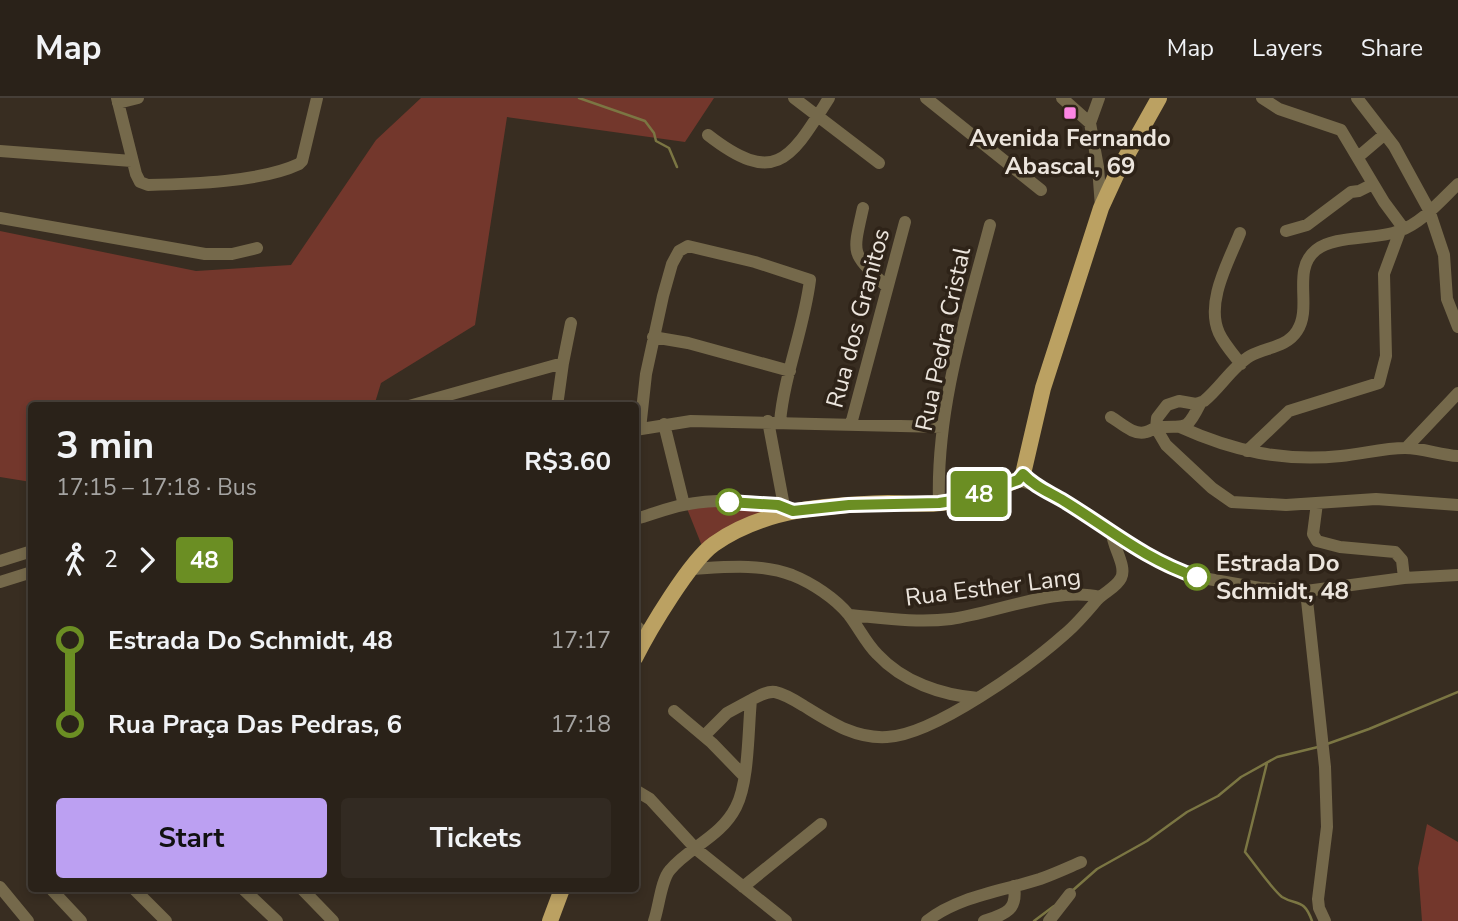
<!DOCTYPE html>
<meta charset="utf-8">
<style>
:root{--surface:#2a2219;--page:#322a22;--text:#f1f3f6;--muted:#a5a4a2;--line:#463f38;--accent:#bca0f2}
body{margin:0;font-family:"Nunito Sans",sans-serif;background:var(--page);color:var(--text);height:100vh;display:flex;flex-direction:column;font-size:26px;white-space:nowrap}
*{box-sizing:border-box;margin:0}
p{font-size:23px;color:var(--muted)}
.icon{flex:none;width:38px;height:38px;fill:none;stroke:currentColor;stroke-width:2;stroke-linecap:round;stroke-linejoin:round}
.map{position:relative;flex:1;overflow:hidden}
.side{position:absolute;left:28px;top:304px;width:611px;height:490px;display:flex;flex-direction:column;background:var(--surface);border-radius:7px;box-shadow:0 4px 10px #0003,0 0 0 2px var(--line)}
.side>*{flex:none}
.badge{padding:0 14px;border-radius:5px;font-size:24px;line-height:46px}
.map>.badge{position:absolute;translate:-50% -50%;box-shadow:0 0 0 4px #fff}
.legs{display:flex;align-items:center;gap:10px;height:77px;padding:0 28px;font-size:23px}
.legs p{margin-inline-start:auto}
.overview{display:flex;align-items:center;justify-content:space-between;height:119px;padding:0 28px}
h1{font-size:38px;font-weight:700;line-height:52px}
.primary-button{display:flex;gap:14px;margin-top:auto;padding:14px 28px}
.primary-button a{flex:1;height:80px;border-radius:7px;background:var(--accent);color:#111;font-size:28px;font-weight:700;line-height:80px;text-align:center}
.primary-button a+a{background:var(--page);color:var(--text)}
ul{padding:0 28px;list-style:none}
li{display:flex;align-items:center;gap:24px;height:84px;font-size:26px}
li i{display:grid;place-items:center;width:10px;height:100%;margin:0 9px;background:currentColor}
li i::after{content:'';width:18px;height:18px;margin:-9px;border:5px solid;border-radius:50%;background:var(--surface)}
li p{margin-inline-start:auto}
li:first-child i{background:linear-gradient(#0000 50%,currentColor 0)}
li:last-child i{background:linear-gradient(currentColor 50%,#0000 0)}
header{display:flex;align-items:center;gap:42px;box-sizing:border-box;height:98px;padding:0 35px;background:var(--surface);border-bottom:2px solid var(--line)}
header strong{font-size:33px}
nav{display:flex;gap:38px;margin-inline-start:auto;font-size:24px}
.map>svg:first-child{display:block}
.green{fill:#73372c}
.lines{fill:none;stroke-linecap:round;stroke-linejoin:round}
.stream{stroke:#7b7643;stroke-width:2.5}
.minor{stroke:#75694b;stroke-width:12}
.major{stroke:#bba162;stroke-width:16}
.line-1-casing{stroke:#fff;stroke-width:16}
.line-1{stroke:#6b8e23;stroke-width:10}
.poi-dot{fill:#fd86e3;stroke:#2e2318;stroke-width:2.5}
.stop-1-dot{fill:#fff;stroke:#6b8e23;stroke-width:3.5}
.labels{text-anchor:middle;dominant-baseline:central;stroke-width:7;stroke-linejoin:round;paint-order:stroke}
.poi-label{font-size:24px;font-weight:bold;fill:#ece5dd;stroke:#2e2318}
.street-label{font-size:24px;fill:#ece5dd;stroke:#2e2318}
.stop-label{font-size:24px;font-weight:bold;fill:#ece5dd;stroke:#2e2318;text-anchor:start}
</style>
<header>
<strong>Map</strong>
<nav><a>Map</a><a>Layers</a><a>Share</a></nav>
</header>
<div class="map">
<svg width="1458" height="823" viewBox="0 0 1458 823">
<rect width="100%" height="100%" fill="#382d21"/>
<path class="green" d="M421,0h293l-29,44 -178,-25 -32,208 -94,58 -7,23h-342l-1,76 -31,-5v-246l196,40 95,-6 85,-125z
M686,408l93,1 -77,39z
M1427,726l31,18v79h-36l-4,-53z"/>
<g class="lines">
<path class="stream" d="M579,0l66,23 9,12 2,8 13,7 8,19
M1327,646l42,-15 89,-37
M1267,665l-22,89c9,11 27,37 37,45 15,9 22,1 30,24
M1072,793l25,-22 50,-28 40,-29 31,-16 23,-19 36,-20 41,-10
M1034,823l20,-15"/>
<path class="minor" d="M117,0l19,76 4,8 8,3c43,-1 113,-3 151,-21l3,-3 15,-63
M794,0l85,65
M926,0l115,92
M1062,0l28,25 8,44 3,40
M1262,0l17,11 62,21 43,72 20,27
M1357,0l37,48 35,64 15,45 3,44 11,28
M118,5l20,-5
M1090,25l9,-25
M708,37c68,53 83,23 121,-37
M0,53l132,10
M1358,59l27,-23
M1458,86c-17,16 -36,39 -59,47 -23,9 -65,4 -83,19 -25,20 -3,57 -19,81 -11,17 -31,16 -47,25 -17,10 -30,32 -46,45l-8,3 -17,-3 -12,4 -10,13 -1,10 10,17 46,43 20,14 54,3 90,-6 82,6
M863,110c-11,49 -12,44 24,79
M0,120l205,36h27l25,-6
M1286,133l21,-6 44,-33 8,-1 14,-7
M1240,135c-11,28 -35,69 -21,100 5,11 15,22 22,31
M653,239l35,6 102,28
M563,265l8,-40
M409,308l154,-43 -6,43
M1111,319c10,6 23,19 35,15 5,-1 5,-3 10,-4 29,-5 28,8 44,-24
M768,323l16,85
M664,326l20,81
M851,326l54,-202
M1180,329c53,24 103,35 161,29 21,-2 43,-8 64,-8 18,0 35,7 53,8
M640,331l6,-55 17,-78 9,-32 7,-13 9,-5 67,16 55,18c-6,49 -26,95 -30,142
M635,332l56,-9 252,6
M1406,350l52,-55
M1247,353l42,-40 90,-28 7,-27 -2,-82 16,-43
M1018,382l16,5 29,15 75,51 29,16 30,10 63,11 46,3 98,-13 54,-3
M939,405c-3,-95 27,-187 51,-278
M1317,405l-4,31 4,7 23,6 55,5 7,8 2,18
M635,421c16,-4 32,-11 48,-14 30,-6 83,-7 110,6
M0,463l32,-10
M691,471c35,-2 68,-6 101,6 20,8 43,23 57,40 10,13 17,28 28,39 26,28 64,41 101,44
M0,484l32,-10
M1306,493l19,176 2,60 -9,72 1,9 6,13
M849,517c34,3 67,8 102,4 44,-6 107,-33 149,-22
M635,527l12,11
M674,613l38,32 32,33
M704,638l23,-23 24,-13
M635,692l15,9 46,50 90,72
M0,789l28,34
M743,789l78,-63
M51,791l30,32
M134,791l32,32
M243,791l34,32
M302,791l31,32
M654,823c5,-14 7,-41 16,-51 19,-23 51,-33 66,-63 13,-25 12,-77 15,-107 8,-4 15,-9 24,-8 10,2 21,9 29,14 26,16 51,33 83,31 47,-2 142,-71 178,-103 12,-10 22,-22 32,-34 7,-8 19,-12 24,-22 6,-12 -8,-30 -9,-45
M927,823c32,-25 76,-30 113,-42 14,-5 27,-11 41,-17
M984,823c21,-7 34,-10 30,-35
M1049,823l21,-27"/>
<path class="major" d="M635,560c14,-28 55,-97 79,-114 51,-36 114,-39 174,-41 17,0 36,2 53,0 27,-4 52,-14 77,-23l5,-6 20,-86 58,-180 17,-37 41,-73
M550,823l12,-32"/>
</g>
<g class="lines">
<g class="line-1-casing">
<path id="line-1" d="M729,404l49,3 15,6 56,-6 90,-2 26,-4 53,-19 5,-6c12,13 26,18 41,27 46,28 80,58 133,76"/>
</g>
<use href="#line-1" class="line-1"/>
</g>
<rect class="poi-dot" x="1063" y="8" width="14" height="14" rx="3.5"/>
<g class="stop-1-dot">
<circle cx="729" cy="404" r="12"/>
<circle cx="1197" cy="479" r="12"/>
</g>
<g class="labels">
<g class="poi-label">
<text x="1070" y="40">Avenida Fernando<tspan x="1070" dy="28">Abascal, 69</tspan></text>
</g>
<g class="street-label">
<text transform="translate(858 220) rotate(-75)">Rua dos Granitos</text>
<text transform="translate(943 241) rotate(-78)">Rua Pedra Cristal</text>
<text transform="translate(993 489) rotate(-7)">Rua Esther Lang</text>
</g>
<g class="stop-label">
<text x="1216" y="465">Estrada Do<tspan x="1216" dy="28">Schmidt, 48</tspan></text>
</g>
</g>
</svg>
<b class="badge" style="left:979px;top:396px;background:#6b8e23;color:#fff">48</b>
<section class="side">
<div class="overview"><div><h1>3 min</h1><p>17:15 – 17:18 · Bus</p></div><b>R$3.60</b></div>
<div class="legs"><svg class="icon" aria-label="walk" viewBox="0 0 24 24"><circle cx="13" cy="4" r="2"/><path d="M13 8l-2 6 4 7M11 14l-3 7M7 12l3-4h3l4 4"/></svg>2<svg class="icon" aria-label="forward" viewBox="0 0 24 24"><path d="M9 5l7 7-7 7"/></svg><b class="badge" style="background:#6b8e23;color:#fff">48</b></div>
<ul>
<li><i style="color:#6b8e23"></i><b>Estrada Do Schmidt, 48</b><p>17:17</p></li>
<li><i style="color:#6b8e23"></i><b>Rua Praça Das Pedras, 6</b><p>17:18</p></li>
</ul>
<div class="primary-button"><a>Start</a><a>Tickets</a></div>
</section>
</div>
